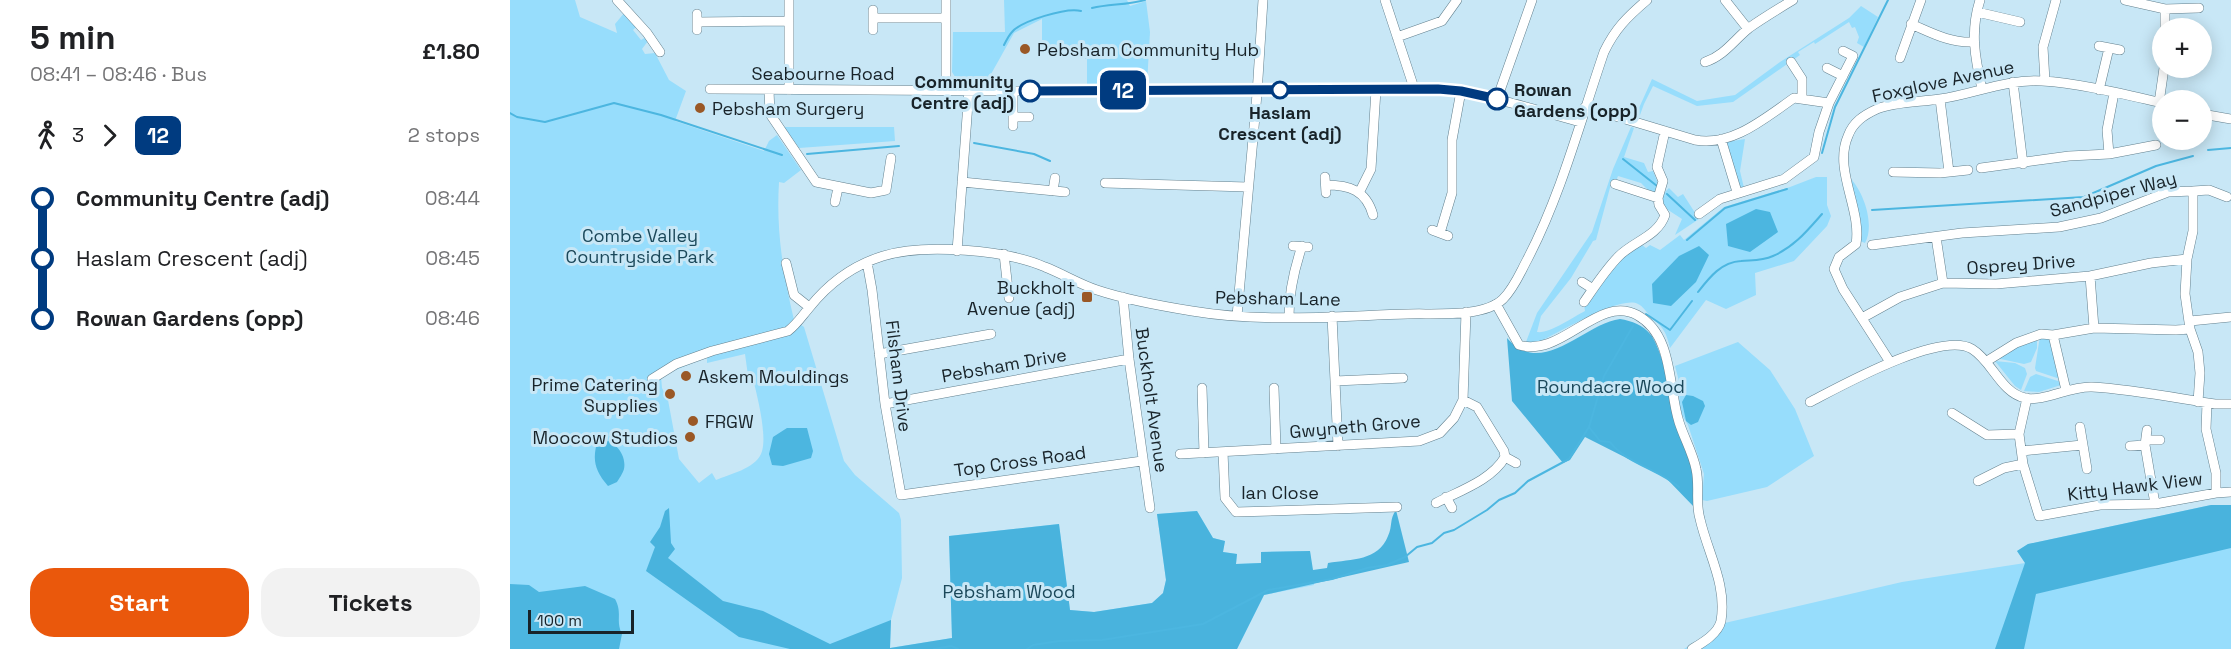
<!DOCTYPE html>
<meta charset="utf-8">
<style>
:root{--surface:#fff;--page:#f2f2f2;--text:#202124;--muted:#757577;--accent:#ea580c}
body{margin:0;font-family:"Space Grotesk",sans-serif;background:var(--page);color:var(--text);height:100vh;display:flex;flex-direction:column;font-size:22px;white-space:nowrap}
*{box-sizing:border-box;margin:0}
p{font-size:20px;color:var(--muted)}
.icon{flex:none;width:33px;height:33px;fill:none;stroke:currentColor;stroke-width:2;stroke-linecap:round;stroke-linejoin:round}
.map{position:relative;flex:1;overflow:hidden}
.details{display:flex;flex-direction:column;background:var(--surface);width:510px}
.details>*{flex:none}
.badge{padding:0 12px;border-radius:9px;font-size:21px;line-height:39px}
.fabs{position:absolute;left:1642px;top:18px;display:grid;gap:12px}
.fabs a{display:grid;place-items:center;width:60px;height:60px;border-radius:50%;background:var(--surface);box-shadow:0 3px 15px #0003;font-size:30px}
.scale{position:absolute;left:18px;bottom:15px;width:106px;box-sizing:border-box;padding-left:6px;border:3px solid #182329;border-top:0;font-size:16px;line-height:21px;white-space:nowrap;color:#182329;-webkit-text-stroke:4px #c8e7f6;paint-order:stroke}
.map>.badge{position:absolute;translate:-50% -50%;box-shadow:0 0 0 3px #fff}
.legs{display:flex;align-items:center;gap:9px;height:66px;padding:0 30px;font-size:20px}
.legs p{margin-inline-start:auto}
.headline{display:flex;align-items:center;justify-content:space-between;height:102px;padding:0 30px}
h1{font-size:33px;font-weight:700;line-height:45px}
.button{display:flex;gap:12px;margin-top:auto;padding:12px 30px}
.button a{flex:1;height:69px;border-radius:24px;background:var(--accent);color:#fff;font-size:24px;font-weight:700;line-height:69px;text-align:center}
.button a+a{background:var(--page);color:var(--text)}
ul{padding:0 30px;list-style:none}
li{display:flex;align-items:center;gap:21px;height:60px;font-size:22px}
li i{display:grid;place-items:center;width:9px;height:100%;margin:0 8px;background:currentColor}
li i::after{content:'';width:15px;height:15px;margin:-8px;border:4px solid;border-radius:50%;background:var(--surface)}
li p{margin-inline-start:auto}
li:first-child i{background:linear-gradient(#0000 50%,currentColor 0)}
li:last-child i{background:linear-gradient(currentColor 50%,#0000 0)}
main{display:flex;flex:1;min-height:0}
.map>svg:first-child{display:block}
.green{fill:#97ddfc;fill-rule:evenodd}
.forest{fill:#49b3dd}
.water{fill:#4cb6e0}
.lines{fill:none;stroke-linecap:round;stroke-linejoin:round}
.stream{stroke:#4cb6e0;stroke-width:2}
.minor-casing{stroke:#63808e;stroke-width:10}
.minor{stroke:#fff;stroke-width:9}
.line-1-casing{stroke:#fff;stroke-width:14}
.line-1{stroke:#003b80;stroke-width:9}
.poi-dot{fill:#9a5826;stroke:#c8e7f6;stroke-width:2}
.stop-1-dot{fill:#fff;stroke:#003b80;stroke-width:3}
.labels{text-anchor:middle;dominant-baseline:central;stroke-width:6;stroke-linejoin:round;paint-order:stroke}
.poi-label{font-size:18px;fill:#182329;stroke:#c8e7f6;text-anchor:start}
.street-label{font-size:18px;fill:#182329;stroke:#c8e7f6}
.stop-label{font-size:18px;font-weight:bold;fill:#182329;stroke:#c8e7f6;text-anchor:end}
.park-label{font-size:18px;fill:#1b485a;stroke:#c8e7f6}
</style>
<main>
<section class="details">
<div class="headline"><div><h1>5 min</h1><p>08:41 – 08:46 · Bus</p></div><b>£1.80</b></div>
<div class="legs"><svg class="icon" aria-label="walk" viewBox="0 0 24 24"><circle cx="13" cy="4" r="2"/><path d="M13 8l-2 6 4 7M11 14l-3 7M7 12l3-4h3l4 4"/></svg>3<svg class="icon" aria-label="forward" viewBox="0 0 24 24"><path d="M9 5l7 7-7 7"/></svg><b class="badge" style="background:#003b80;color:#fff">12</b><p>2 stops</p></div>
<ul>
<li><i style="color:#003b80"></i><b>Community Centre (adj)</b><p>08:44</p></li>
<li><i style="color:#003b80"></i><span>Haslam Crescent (adj)</span><p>08:45</p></li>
<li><i style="color:#003b80"></i><b>Rowan Gardens (opp)</b><p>08:46</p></li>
</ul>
<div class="button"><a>Start</a><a>Tickets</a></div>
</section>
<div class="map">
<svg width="1721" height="649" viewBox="0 0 1721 649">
<rect width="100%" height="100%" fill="#c8e7f6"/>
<path class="green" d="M0,0h65l5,17 37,16 -2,-9 10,-12 12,14 -4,4 8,10 5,-3 2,4 -6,8 3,5 10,-1 14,27 17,11 -11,30 89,30 5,-10 8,-6 24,35 -17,13 -5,-1c-3,49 4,91 15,138l10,7 40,134 11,14 44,38 2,7 1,58 -11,42 -1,28 62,-10 -3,-102 110,-12 11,86 24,2 58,-9 11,-9 3,-14 -9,-66 40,-3 16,27 12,3 -2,11 14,2 -1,10 25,-1v-11l49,-1 4,34 -50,10 -27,54h-727zM235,354l4,29h5c4,16 14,56 7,71 -7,15 -31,20 -45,26l-4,-7 -13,10 -20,-24 -11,-59 -6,-12 -1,-12 46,-19v6z
M494,0h123l3,6 16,-5 4,31 -3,52h-60v-25h-2v-4h-3v-6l-40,1v-31l-28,14 -28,50h-27l-7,-11 1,-40h52z
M1351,6l17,11 -14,30 -7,-4 2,-6 -4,-10 -3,1 -3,-6 -34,22 -1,-2 -16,10 2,3 -67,47 -36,4 -44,-20 -9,18 -4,11 -5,2 17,-38 45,22 38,-6 45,-33 69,-44z
M274,127h110l1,14 -96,7z
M1121,127l3,1 -10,29 20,6 4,9 5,-1 6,15 -2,8 -9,-4 -7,-7 -23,-7 -2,5 -5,3 -15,56 -3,1 -22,37 -30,38 -4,16c12,2 36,-15 48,-21l-1,-6 12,-12 16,-25 5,-2c3,-11 15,-18 25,-21l4,3 4,-3 10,5 20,-15 4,5 40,-33 66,-20 26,-10h11v28l4,11 -4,10 -33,35 -39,12 1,22 -30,14 -20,-9 -36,48c-4,-17 -6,-19 -19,-31 -4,-4 -8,-11 -13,-13 -18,-10 -85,33 -104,40l-8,-2 11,-29 55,-81 21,-63z
M1235,139l-5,32 4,17 -7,-3 -11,-43z
M1341,179c13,14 24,46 14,64l-5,-2 2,-7z
M1159,188l9,9 5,-3 16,25 -24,16 7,-16 -20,-13c0,-8 1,-13 7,-18z
M1530,336l10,3 10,40 -24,-8 -1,-3z
M1527,337v11l-6,14 -7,2 -28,-6z
M1228,342l32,28 25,39 19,47 -47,31 -60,14 -5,-1 2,-26 -16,-49 -6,-10 -3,-12 1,-18 -5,-19z
M1485,361l20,2 10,5 2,6 -6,16 -6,-4z
M1526,374l25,8v3l-22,7 -15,-1 6,-14z
M1701,505h20v144h-547l19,-12 13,-12 186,-43 123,-19 -8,-12 11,-7z"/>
<path class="forest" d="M1110,319c12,2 23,6 31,16 12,14 39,119 43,141 1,11 0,22 1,32l-29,-30 -81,-41 -15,23 -7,3 -51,-62 -5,-63c35,41 76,-14 113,-19z
M1701,505h20v43l-195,46 -12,55h-29l30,-86 -8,-12 11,-7z
M159,508l2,35 4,6 -7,9 55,43 40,10 67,33 61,-24 -1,28 62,-10 -3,-102 110,-12 11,86 24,2 58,-9 11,-10 3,-13 -9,-66 40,-3 16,27 12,3 -2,11 14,2 -1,10 25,-1v-11l49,-1 3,19 14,-2 1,-5c24,-4 50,-2 60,-27 5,-11 1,-16 8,-26l13,52 -145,33 -27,54h-447l-51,-12 -93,-66 9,-24 -5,-5 10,-15 5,-16z"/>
<path class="water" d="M1246,209l14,3 8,20 -28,20 -22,-6 -2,-22z
M1189,246l10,9 -13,27 -25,24 -18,-3 -1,-19 27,-28z
M1176,395l7,1 10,5 2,5 -7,16 -7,3 -5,-4 -4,-19z
M277,428h20l6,23 -2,7 -28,8 -11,-1 -3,-11 4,-17z
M88,439c15,0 29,14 26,30 -1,4 -5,10 -7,13l-9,4c-14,-16 -16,-27 -10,-47z
M0,584l19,1 10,7 46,-6 30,13c8,15 0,21 7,35l-3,15h-109z"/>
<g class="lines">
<path class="stream" d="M582,8c18,-4 35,-3 53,-8
M494,45c2,-4 5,-10 8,-13 9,-11 55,-25 69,-21
M0,113l7,4 28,5 69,-19 47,12 121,40
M464,143l60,11 16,7
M1698,150l23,-2
M1312,153l13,-46 53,-107
M297,154l92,-8
M1113,159l34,27
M1157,194l28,26
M1362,210l212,-13 72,-31 37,-10
M1177,240l38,-32 62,-19
M1188,292c11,-14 23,-30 43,-31 12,-1 21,0 32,-5 21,-9 34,-25 49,-42
M1136,314l24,16 22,-29
M1079,427l11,14 10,1c17,22 48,27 69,45
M424,649l17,-3 7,3
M517,649l6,-4 26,-4 43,-1 101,-16 65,-34 64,-11 35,-11 20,-3 18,-8 12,-10 15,-4 12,-10 10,-3 33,-20 12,-10 16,-7 13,-12 41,-22 20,-32 15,-51 29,-50"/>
<g class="minor-casing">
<path id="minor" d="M107,0l30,33 13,19
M279,0v90
M875,0l29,88
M1215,0l23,29
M1470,0c-10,31 -5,58 2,89
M1615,0l40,9 34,-1
M1655,9v19
M363,10v20
M1467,12l43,10
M363,18h73
M187,22l92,-1
M1401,24c21,9 39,19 62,18
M187,30v-16
M887,37l45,-16 15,-21
M1589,46l21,4
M1390,58l21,-58
M1195,62c19,-6 29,-22 44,-34 14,-10 29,-19 44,-28
M1281,62l11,17v20
M1317,68l16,8
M1535,81l-2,-34 13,-47
M1503,82l10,82
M200,89l303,2 425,-2c48,5 95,20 142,33
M259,90l1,24 46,68 55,11 15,-3 5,-32
M436,90v-90
M1589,90l10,-42
M987,99l35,-99
M1430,99l9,73
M1649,103l5,-35
M1075,107l110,33c37,7 70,-22 99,-42l35,5 24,-47 -10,-5
M1692,114l29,5
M503,117h16
M503,126v-35
M1211,139l16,53
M1599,154l-2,-24 7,-37
M1471,168l88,-12 40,-2 47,-9
M1383,172l47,1 28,-3
M815,177l1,16
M452,182l103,10
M595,183l143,4
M1105,184l43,14
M816,185c23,0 40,5 47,30
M543,191l2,-13
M850,191l11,-22 5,-79
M1683,191l16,-1 18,7
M325,202l3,-14
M1189,214l21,-15 64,-20 30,-22 5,-25 10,-29
M922,230l16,6
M930,233l12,-40v-53l9,-49
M1426,237l7,46
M1362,245l90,-12 97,-6 42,-9 67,-26 25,-1v40l-6,28 -2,35 5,35 8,23 2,21 -2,29
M783,246l15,1
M447,251l12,-161
M494,254l5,44
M357,262l5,28 13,114 16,91 241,-34
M276,263l8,32 15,12
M1580,276l4,52
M1072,282l11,7
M613,297l6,62 21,149
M1074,302c11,-16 22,-33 35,-46 15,-15 39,-20 46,-41l-6,-10 -1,-7 5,-17 -6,-14 8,-36
M986,304l23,41c43,13 79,-51 118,-30 37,20 31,73 42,107 5,16 14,31 17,47 4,17 -1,34 4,50 8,35 27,65 21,102 -3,13 -19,22 -29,28
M727,316l20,-222 6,-94
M779,316c0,-25 5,-46 13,-70
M822,316l6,130
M1352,318l38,-21 43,-14 53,1 94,-8 61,-13 36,-4
M1680,321l41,-4
M1543,335l13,55
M369,354l112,-20
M1477,361l29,-18 25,-9 12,1 41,-7 82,2 14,-1
M1380,362l-47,-73 -9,-20 5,-12 17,-13c6,-35 -23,-74 -8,-108 5,-14 16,-21 29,-27 16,-7 44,-7 63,-10 34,-5 66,-20 102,-18 37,2 85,14 121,22
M142,379l24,-15 36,-13 76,-20c9,-7 14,-15 21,-23 19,-24 45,-43 74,-52 41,-13 124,-6 162,11 18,7 34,17 52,23 30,10 64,16 95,21 71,12 145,5 216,3 26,-1 75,4 95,-15 11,-11 17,-26 24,-39 34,-65 53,-138 77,-208 11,-23 23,-35 43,-52
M825,381l68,-3
M692,388l2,65
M764,388l2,61
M1517,398l-8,36 4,30 16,52 61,-11 55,-1 61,-11v-20l-10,-44 1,-26
M1300,402c31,-16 131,-72 162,-53 20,12 29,44 53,49 20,4 44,-12 67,-11 39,2 84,11 123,17h16
M375,404l244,-45
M1442,413l35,22 32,-1
M1570,427l7,42
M1637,430l-2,15 10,59
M1636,440h14
M1620,446l15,-1
M1512,451l60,-6
M713,452l2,46 11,14 161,-5
M670,454l239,-13 21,-8 14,-15 9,-18 3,-88
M995,457l11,6
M1468,481l26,-13 19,-4
M1706,493l15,-1
M936,497l6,11
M926,503c23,-12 56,-23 69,-46l-1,-6 -27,-44 -14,-7"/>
</g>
<use href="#minor" class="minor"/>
</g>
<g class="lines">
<g class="line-1-casing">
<path id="line-1" d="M520,91l408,-2 23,2 36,8"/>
</g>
<use href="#line-1" class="line-1"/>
</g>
<g class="poi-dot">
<circle cx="515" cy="49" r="6"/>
<circle cx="190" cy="108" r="6"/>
<rect x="571" y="291" width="12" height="12" rx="3"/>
<circle cx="176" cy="376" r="6"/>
<circle cx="160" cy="394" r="6"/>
<circle cx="183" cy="421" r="6"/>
<circle cx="180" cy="437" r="6"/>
</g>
<g class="stop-1-dot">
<circle cx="770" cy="90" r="8"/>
<circle cx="520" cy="91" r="10"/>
<circle cx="987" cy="99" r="10"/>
</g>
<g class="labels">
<g class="poi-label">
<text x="527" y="49">Pebsham Community Hub</text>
<text x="202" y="108">Pebsham Surgery</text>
<text x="565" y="287" text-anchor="end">Buckholt<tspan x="565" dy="21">Avenue (adj)</tspan></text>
<text x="188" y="376">Askem Mouldings</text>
<text x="148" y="384" text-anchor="end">Prime Catering<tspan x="148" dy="21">Supplies</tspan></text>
<text x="195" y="421">FRGW</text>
<text x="168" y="437" text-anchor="end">Moocow Studios</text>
</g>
<g class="street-label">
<text x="313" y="73">Seabourne Road</text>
<text transform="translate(1433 81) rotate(-12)">Foxglove Avenue</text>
<text transform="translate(1603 194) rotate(-15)">Sandpiper Way</text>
<text transform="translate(1511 264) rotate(-4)">Osprey Drive</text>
<text transform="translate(768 298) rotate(1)">Pebsham Lane</text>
<text transform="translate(494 365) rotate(-10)">Pebsham Drive</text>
<text transform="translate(389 376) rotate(83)">Filsham Drive</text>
<text transform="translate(642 400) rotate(82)">Buckholt Avenue</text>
<text transform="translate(845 426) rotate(-5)">Gwyneth Grove</text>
<text transform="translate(510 461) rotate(-8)">Top Cross Road</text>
<text transform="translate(1625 486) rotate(-7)">Kitty Hawk View</text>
<text x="770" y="492">Ian Close</text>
</g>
<g class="stop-label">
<text x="504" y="81">Community<tspan x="504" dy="21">Centre (adj)</tspan></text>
<text x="1004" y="89" text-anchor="start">Rowan<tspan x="1004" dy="21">Gardens (opp)</tspan></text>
<text x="770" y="112" text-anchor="middle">Haslam<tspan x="770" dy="21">Crescent (adj)</tspan></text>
</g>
<g class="park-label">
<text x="130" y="235">Combe Valley<tspan x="130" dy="21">Countryside Park</tspan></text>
<text x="1101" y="386">Roundacre Wood</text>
<text x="499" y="591">Pebsham Wood</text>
</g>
</g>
</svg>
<div class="fabs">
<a>+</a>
<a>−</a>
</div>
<div class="scale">100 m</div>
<b class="badge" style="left:613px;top:90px;background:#003b80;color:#fff">12</b>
</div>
</main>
